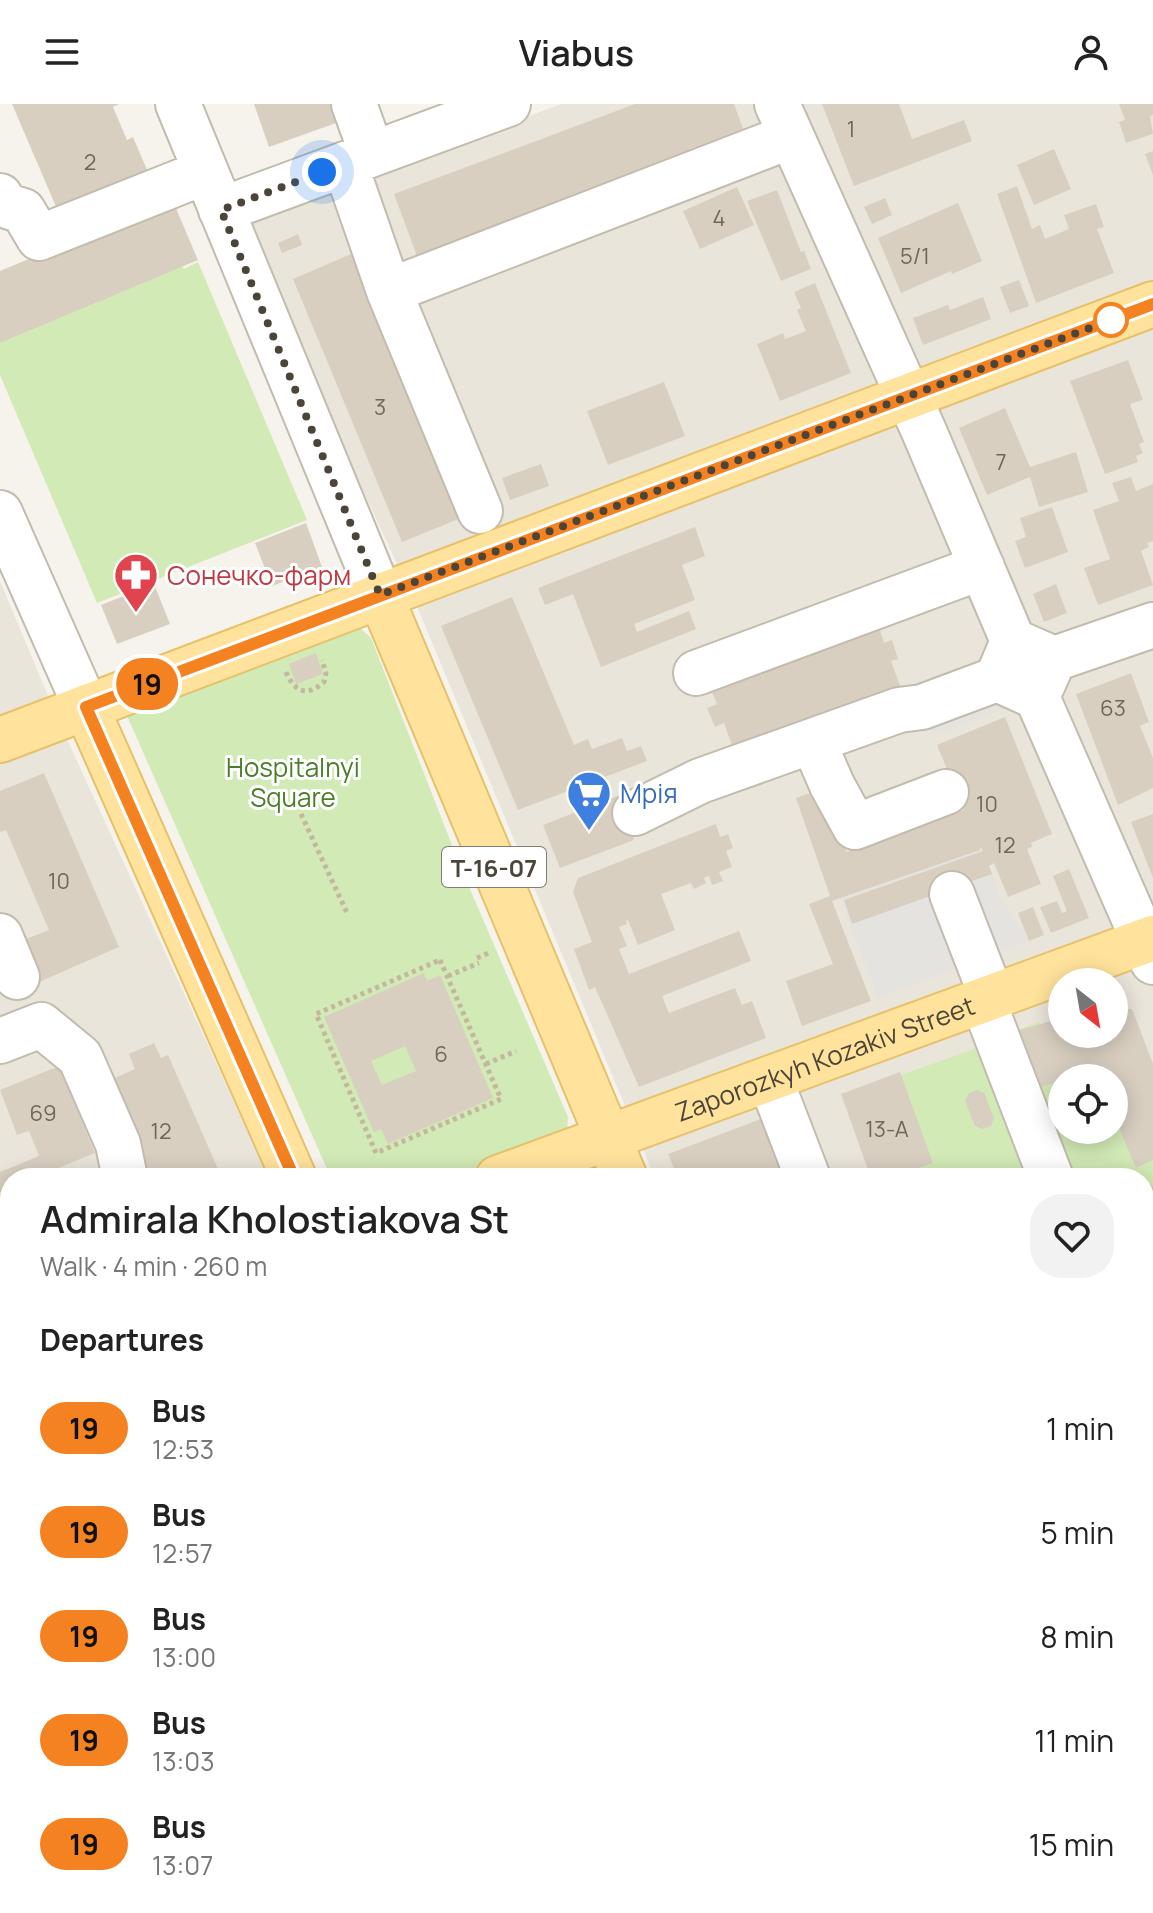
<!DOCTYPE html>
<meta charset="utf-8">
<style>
:root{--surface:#fff;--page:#f2f2f2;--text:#222;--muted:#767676}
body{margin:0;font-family:Manrope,sans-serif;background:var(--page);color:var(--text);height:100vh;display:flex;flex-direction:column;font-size:30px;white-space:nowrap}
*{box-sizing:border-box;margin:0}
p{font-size:26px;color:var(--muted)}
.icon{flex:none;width:44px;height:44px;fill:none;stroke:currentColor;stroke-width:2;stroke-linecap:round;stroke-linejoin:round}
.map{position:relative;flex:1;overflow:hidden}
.details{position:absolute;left:0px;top:1064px;width:1154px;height:746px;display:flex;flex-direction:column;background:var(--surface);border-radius:32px 32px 0 0;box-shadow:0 4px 20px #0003}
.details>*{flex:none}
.badge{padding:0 16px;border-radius:26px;font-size:28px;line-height:52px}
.needle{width:52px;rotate:149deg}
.buttons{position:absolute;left:1048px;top:864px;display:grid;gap:16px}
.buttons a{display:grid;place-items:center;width:80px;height:80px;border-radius:50%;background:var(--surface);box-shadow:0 4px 20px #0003;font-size:40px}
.you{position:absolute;width:40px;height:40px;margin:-20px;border:6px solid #fff;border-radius:50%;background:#1a73e8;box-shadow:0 0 0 12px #1a73e833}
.map>.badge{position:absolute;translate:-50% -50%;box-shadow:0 0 0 4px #fff}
h2{padding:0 40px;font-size:30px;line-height:72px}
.round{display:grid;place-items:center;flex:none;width:84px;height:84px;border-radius:32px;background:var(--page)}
.summary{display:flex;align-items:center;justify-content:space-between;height:136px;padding:0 40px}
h1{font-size:38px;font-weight:600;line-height:60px}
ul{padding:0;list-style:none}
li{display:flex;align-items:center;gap:24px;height:104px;padding:0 40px}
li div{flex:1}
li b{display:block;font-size:30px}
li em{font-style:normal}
li .badge{min-width:88px;font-weight:700;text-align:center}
header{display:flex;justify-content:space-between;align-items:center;height:104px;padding:0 40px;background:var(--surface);font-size:36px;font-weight:600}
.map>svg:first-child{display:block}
.residential{fill:#eae5da;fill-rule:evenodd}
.education{fill:#efe8d6}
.green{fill:#d2eab5;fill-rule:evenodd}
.parking{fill:#e5e3e0}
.building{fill:#d8cfc1;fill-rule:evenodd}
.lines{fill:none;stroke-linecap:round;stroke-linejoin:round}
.minor-casing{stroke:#c2bbae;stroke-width:48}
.major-casing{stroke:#e6c16a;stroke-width:48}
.path{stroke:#c4b79f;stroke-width:5;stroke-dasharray:4 4;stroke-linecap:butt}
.minor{stroke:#fff;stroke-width:44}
.major{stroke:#ffe39c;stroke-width:44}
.line-casing{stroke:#fff;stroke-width:18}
.line{stroke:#f58220;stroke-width:12}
.walk{stroke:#4b4439;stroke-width:8;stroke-dasharray:0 14.4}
.stop-dot{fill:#fff;stroke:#f58220;stroke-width:4}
.labels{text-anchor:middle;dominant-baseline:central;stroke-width:6;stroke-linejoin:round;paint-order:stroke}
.number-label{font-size:22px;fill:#6e675b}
.shield{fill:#fff;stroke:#817c74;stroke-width:2}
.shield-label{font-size:24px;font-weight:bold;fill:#4b4439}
.health-label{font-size:26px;fill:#be3a42;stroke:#fff;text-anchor:start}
.park-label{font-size:26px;fill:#4a7f2a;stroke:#fff}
.shop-label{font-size:26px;fill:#366cbe;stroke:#fff;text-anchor:start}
.street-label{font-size:26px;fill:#4b4439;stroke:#fff}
</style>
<header><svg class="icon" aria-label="menu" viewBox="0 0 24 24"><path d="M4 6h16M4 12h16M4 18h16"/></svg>Viabus<svg class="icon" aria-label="person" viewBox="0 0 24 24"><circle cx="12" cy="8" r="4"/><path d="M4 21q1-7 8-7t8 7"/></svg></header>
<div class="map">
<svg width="1153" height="1809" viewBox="0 0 1153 1809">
<rect width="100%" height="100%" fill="#f6f3ec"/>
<path class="residential" d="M561,0h592v1809h-213l-3,-9h207v-726h-489l-237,-569 -179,-385zM1062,878h52v52h-52zM1062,974h52v52h-52z
M0,477l59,141 210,456h-259v726h574l4,9h-588z"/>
<path class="education" d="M1144,1419l1,3 8,-3v390h-170l-4,-9h165z"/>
<path class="green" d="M198,158l109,258 -210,83 -97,-228v-32l182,-77 2,3z
M359,523l12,11 92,235 105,244 -1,14 -13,10 -103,37h-120l-203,-460v-5z
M1117,904l15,1 21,55v267l-9,3v-156h-252l41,-15 -32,-88 112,-40 2,-4 24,-9 2,3 21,-7v16h52zM1062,974h52v52h-52z
M651,1800h266l5,9h-269z"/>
<path class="parking" d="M993,576l11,29 -71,27 -11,-29z
M980,746l3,1 6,15 10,29 30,46 -151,57 -38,-99z"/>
<path class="building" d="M12,0h107l-6,3 14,33 6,-3 20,47 -90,39z
M254,0h76l6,19 -67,24z
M635,0h99l11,30 -328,122 -23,-62z
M822,0h77l13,35 52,-19 8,21 -118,45z
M1119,0h34v11l-3,1 3,18 -27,9 -7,-21 6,-2z
M1054,45l17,40 -37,16 -17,-40z
M1153,47v24l-8,-21z
M1017,82l15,43 8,-4 5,14 24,-10 -5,-14 32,-11 8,23 -7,2 17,44 -78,30 -39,-109z
M737,83l17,38 -54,24 -17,-38z
M777,86l24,62 3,-1 7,18 -30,12 -34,-80z
M885,94l7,17 -20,9 -8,-17z
M172,95l26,61 -198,83v-72z
M958,99l24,58 -30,13 -1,-3 -50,22 -23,-55z
M298,130l4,11 -20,8 -4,-10z
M351,150l110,264 -59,24 -109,-263z
M1019,176l10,26 -19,7 -10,-26z
M815,179l36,90 -71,28 -23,-57 26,-11 2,6 21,-8 -9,-21 4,-2 -7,-16z
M983,193l8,22 -68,26 -10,-27 35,-13 2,5z
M1128,256l15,40 -13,4 14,38 -5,2 4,9 -7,3 2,6 -33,12 -35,-93z
M664,278l21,54 -77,29 -21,-54z
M1005,304l25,59 46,-15 12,40 -49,15 -9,-30 -43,18 -28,-67z
M541,360l8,22 -39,14 -8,-22z
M1131,373l5,14 17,-7v57l-6,2 2,4 -8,4 12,34 -55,20 -14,-37 26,-9 -17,-49 26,-9 -7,-18z
M1052,403l16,45 -43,16 -10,-27 11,-4 -6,-19z
M306,419l16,44 -50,19 -17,-43z
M695,423l10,29 -23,9 13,35 -61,24 3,8 52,-21 7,18 -95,38 -28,-73 -28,11 -7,-17z
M154,480l16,40 -53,20 -16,-39z
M1056,480l11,29 -23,9 -11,-28z
M512,493l62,148 14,-6 4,10 30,-11 5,13 14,-5 6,15 -129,49 -77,-184z
M880,526l4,13 8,-3 6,19 -7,2 11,30 -167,63 -11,-31 -9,4 -8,-19 10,-4 -5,-12z
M316,549l7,21 -27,10 -7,-20z
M1131,569l18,49 -9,4 13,32v30l-35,17 -42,-111z
M1005,613l47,117 -21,9 1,4 -5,2 14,35 -33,13 -14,-34 -5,3 3,8 -140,50 -8,-24 139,-49 -2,-4 -1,3 -148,51 39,100 -69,25 -16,-45 47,-17 -24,-60 21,-8 -34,-98 28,-10 22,64 118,-42 -27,-65z
M44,669l75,174 -80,35 -18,-41 28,-11 -43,-100 -6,2v-41z
M617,692l17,44 -74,28 -17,-43z
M1153,710v64l-22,-56z
M716,720l4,13 8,-3 5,14 -7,3 6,16 -13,5 4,9 -11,4 -3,-9 -5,2 2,5 -12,6 -3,-6 -30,11 14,36 -37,15 -10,-25 -2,1 1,3 -8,3 8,19 -8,3 10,25 110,-43 12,30 -89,35 7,17 66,-25 7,17 10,-4 14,37 -127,49 -44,-100 -6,3 -15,-41 18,-7 -19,-50 5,-14z
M1069,765l20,49 -38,15 -11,-26 17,-6 5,12 5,-2 -14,-35z
M1033,803l11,28 -15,6 -11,-28z
M424,869l3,8 13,-6 53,123 -105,46 -7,-15 -7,3 -50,-115zM405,942l11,25 -34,14 -11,-24z
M1114,902l8,4 10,-1 21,55v96l-17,8 -22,-52v-38h-18l-15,-5 -45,16 -21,-58 47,-13v16h52z
M154,939l7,15 7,-3 54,123h-80l-41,-94 34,-15 -6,-15z
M59,962l36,87 -61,25h-24v10l-10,4v-20l39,-16 -10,-25 -12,4 -17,-45z
M900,968l33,91 -42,15h-20l-30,-84z
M977,986l7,3 10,25 -3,8 -8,3 -8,-3 -10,-25 4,-8z
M761,1015l22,59h-105l-10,-24z
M1153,1082v88l-9,4v-88z
M1153,1353v22l-9,4v-22z
M1153,1624v96l-9,4v-97z
M10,1656v70l-8,3 3,9 -5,2v-80z
M10,1776v24h42l-23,9h-26l-3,-9v-20z
M979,1800h97l4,9h-97z"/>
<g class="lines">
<g class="minor-casing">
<path id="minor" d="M178,0l202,491
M354,0l18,50
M777,0l146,325 90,212
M345,60l44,127 91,220
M0,92l4,9 19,6 16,27 166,-66
M221,106l287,-106
M389,187l402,-155
M0,409l86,194
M1013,537l41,18 -17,38 -40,-18z
M1054,555l99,-34
M696,569l286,-106
M1037,593l116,265
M813,637l19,44 23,42 91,-35
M635,709l65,-32 199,-71 23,-3 75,-28
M952,790l40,103
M0,832l17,41
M983,897l68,177
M0,937l41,-16 39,32 38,87 7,34
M770,975l38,99
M1144,1206l9,-4
M1144,1600l9,-3
M0,1617l10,-4
M563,1809l26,-9"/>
</g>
<g class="major-casing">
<g id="major">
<path d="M380,491l245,583"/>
<path d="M86,603l208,471"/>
<path d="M0,636l1153,-436"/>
<path id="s1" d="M498,1074l655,-240"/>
<path d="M0,1250l10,-4"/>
<path d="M611,1800l4,9"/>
<path d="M937,1800l3,9"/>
</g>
</g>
<path class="path" d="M286,568c8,19 20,26 38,10l2,-9 -4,-13
M301,710l47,101
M477,854l14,-6
M440,856l61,139 -125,54 -60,-139z
M448,872l31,-13
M486,960l30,-13
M678,1800l12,9
M773,1800l4,9
M831,1809l2,-9"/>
<use href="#minor" class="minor"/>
<use href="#major" class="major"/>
</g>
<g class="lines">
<g class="line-casing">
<path id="line" d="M294,1074l-208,-471 1067,-403"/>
</g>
<use href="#line" class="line"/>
<path class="walk" d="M322,68l-101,38 159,385 731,-275"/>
</g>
<defs>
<g id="pharmacy-pin" transform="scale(2.3)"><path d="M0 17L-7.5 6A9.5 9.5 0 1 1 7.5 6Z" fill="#e0444e" stroke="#fff"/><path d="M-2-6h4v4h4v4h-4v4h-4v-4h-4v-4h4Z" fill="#fff"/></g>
<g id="supermarket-pin" transform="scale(2.3)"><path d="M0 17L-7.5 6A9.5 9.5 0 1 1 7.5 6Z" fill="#3f7fe0" stroke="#fff"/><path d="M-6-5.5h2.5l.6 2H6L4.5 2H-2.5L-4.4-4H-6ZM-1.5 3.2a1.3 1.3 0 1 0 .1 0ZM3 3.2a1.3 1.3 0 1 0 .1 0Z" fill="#fff"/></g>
</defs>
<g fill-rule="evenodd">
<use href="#pharmacy-pin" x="136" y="471"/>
<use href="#supermarket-pin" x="589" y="689"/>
</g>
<circle class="stop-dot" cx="1111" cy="216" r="16"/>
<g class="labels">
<g class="number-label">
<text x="851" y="25">1</text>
<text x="90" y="58">2</text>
<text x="719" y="114">4</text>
<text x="915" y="152">5/1</text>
<text x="380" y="303">3</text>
<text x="1001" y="358">7</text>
<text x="1113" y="604">63</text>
<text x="987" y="700">10</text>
<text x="1005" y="741">12</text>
<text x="59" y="777">10</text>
<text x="441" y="950">6</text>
<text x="43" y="1009">69</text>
<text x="887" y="1025">13-А</text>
<text x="161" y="1027">12</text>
</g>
<rect class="shield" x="442" y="743" width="104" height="40" rx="6"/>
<g class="shield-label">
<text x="494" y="763">Т-16-07</text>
</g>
<g class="health-label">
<text x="167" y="471">Сонечко-фарм</text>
</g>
<g class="park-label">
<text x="293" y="663">Hospitalnyi<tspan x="293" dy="30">Square</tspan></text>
</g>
<g class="shop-label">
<text x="620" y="689">Мрія</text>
</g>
<g class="street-label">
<text stroke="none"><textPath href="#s1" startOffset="348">Zaporozkyh Kozakiv Street</textPath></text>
</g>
</g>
</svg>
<div class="buttons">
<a><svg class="needle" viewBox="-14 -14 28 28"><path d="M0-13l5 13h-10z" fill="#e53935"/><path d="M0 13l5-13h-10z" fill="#767676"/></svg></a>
<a><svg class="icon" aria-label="locate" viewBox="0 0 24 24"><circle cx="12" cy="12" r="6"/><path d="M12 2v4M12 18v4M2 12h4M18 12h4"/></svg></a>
</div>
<div class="you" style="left:322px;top:68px"></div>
<b class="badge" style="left:147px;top:580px;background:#f58220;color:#111">19</b>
<section class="details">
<div class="summary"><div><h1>Admirala Kholostiakova St</h1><p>Walk · 4 min · 260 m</p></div><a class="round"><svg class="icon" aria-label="heart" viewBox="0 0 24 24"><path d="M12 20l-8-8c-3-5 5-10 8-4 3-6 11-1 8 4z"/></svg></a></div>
<h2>Departures</h2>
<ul>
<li><span class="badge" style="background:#f58220;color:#111">19</span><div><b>Bus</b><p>12:53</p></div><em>1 min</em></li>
<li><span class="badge" style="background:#f58220;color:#111">19</span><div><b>Bus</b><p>12:57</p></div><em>5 min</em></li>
<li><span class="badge" style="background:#f58220;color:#111">19</span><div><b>Bus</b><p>13:00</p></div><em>8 min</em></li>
<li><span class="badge" style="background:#f58220;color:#111">19</span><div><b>Bus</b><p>13:03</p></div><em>11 min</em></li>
<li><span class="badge" style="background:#f58220;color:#111">19</span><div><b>Bus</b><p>13:07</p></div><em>15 min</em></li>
</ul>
</section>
</div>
